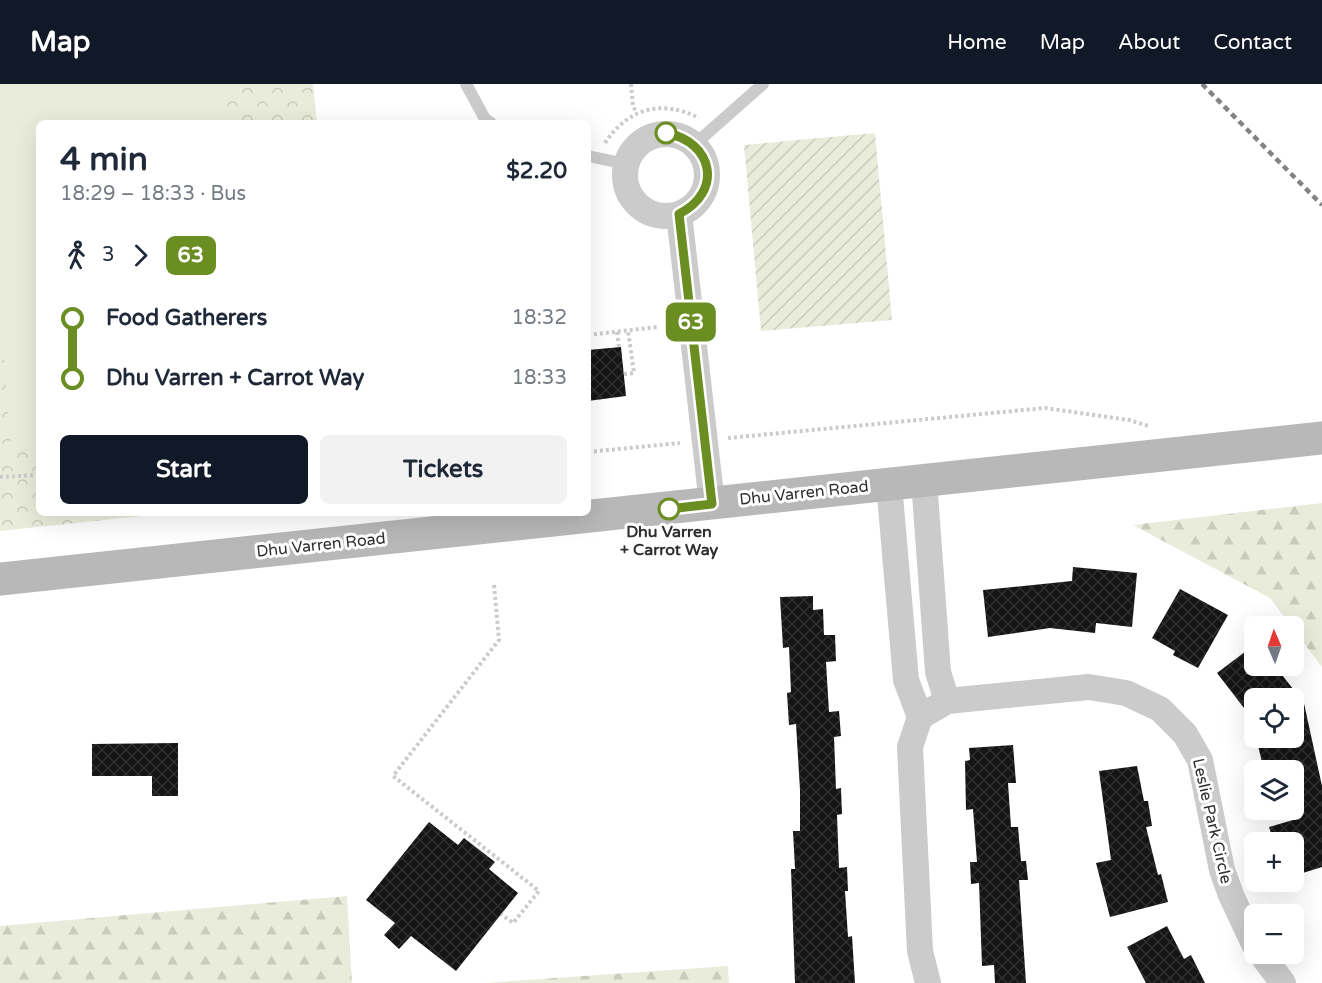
<!DOCTYPE html>
<meta charset="utf-8">
<style>
:root{--surface:#fff;--page:#f2f2f3;--text:#1f2937;--muted:#747a83;--accent:#111827}
body{margin:0;font-family:"Varela Round",sans-serif;background:var(--page);color:var(--text);height:100vh;display:flex;flex-direction:column;font-size:22px;white-space:nowrap}
*{box-sizing:border-box;margin:0}
p{font-size:20px;color:var(--muted)}
.icon{flex:none;width:33px;height:33px;fill:none;stroke:currentColor;stroke-width:2;stroke-linecap:round;stroke-linejoin:round}
.map{position:relative;flex:1;overflow:hidden}
.panel{position:absolute;left:36px;top:36px;width:555px;height:396px;display:flex;flex-direction:column;background:var(--surface);border-radius:9px;box-shadow:0 6px 24px #0002}
.panel>*{flex:none}
.badge{padding:0 12px;border-radius:9px;font-size:21px;line-height:39px}
.needle{width:39px;rotate:358deg}
.buttons{position:absolute;left:1244px;top:532px;display:grid;gap:12px}
.buttons a{display:grid;place-items:center;width:60px;height:60px;border-radius:9px;background:var(--surface);box-shadow:0 6px 24px #0002;font-size:30px}
.map>.badge{position:absolute;translate:-50% -50%;box-shadow:0 0 0 3px #fff}
.legs{display:flex;align-items:center;gap:9px;height:66px;padding:0 24px;font-size:20px}
.legs p{margin-inline-start:auto}
.overview{display:flex;align-items:center;justify-content:space-between;height:102px;padding:0 24px}
h1{font-size:33px;font-weight:700;line-height:45px}
.action{display:flex;gap:12px;margin-top:auto;padding:12px 24px}
.action a{flex:1;height:69px;border-radius:9px;background:var(--accent);color:#fff;font-size:24px;font-weight:700;line-height:69px;text-align:center}
.action a+a{background:var(--page);color:var(--text)}
ul{padding:0 24px;list-style:none}
li{display:flex;align-items:center;gap:21px;height:60px;font-size:22px}
li i{display:grid;place-items:center;width:9px;height:100%;margin:0 8px;background:currentColor}
li i::after{content:'';width:15px;height:15px;margin:-8px;border:4px solid;border-radius:50%;background:var(--surface)}
li p{margin-inline-start:auto}
li:first-child i{background:linear-gradient(#0000 50%,currentColor 0)}
li:last-child i{background:linear-gradient(currentColor 50%,#0000 0)}
header{display:flex;align-items:center;gap:36px;box-sizing:border-box;height:84px;padding:0 30px;background:var(--accent);color:#fff}
header strong{font-size:28px}
nav{display:flex;gap:33px;margin-inline-start:auto;font-size:21px}
.map>svg:first-child{display:block}
.forest{fill:url(#forest-firs)}
.park{fill:url(#park-crowns)}
.garden{fill:url(#garden-furrows)}
.pitch{fill:#eaecdb}
.building{fill:url(#building-cross-hatch)}
.lines{fill:none;stroke-linecap:round;stroke-linejoin:round}
.path{stroke:#cbcbcb;stroke-width:4;stroke-dasharray:3 3;stroke-linecap:butt}
.service{stroke:#cbcbcb;stroke-width:12}
.minor{stroke:#cbcbcb;stroke-width:26}
.secondary{stroke:#b8b8b8;stroke-width:33}
.rail{stroke:#838383;stroke-width:4.5;stroke-dasharray:6 4.5;stroke-linecap:butt}
.line-1-casing{stroke:#fff;stroke-width:14}
.line-1{stroke:#6b8e23;stroke-width:9}
.stop-1-dot{fill:#fff;stroke:#6b8e23;stroke-width:3}
.labels{text-anchor:middle;dominant-baseline:central;stroke-width:6;stroke-linejoin:round;paint-order:stroke}
.street-label{font-size:16px;fill:#2e2e2e;stroke:#fff}
.stop-label{font-size:16px;font-weight:bold;fill:#2e2e2e;stroke:#fff}
</style>
<header>
<strong>Map</strong>
<nav><a>Home</a><a>Map</a><a>About</a><a>Contact</a></nav>
</header>
<div class="map">
<svg width="1322" height="899" viewBox="0 0 1322 899">
<defs>
<pattern id="forest-firs" width="22" height="20" patternUnits="userSpaceOnUse" patternTransform="scale(1.5)"><rect width="22" height="20" fill="#eaecdb"/><path d="M5 1l3.5 6h-7zM16 11l3.5 6h-7z" fill="#c9cbbc"/></pattern>
<pattern id="park-crowns" width="20" height="18" patternUnits="userSpaceOnUse" patternTransform="scale(1.5)"><rect width="20" height="18" fill="#eaecdb"/><path d="M2 6a3 3 0 1 1 6 0M12 15a3 3 0 1 1 6 0" fill="none" stroke="#c9cbbc"/></pattern>
<pattern id="garden-furrows" width="10" height="10" patternUnits="userSpaceOnUse" patternTransform="scale(1.5)"><rect width="10" height="10" fill="#eaecdb"/><path d="M-1 1l2-2M0 10L10 0M9 11l2-2" fill="none" stroke="#c9cbbc"/></pattern>
<pattern id="building-cross-hatch" width="8" height="8" patternUnits="userSpaceOnUse" patternTransform="scale(1.5)"><rect width="8" height="8" fill="#151515"/><path d="M0 0l8 8M0 8l8-8" fill="none" stroke="#2f2f2f"/></pattern>
</defs>
<rect width="100%" height="100%" fill="#fff"/>
<path class="forest" d="M1322,419v164l-52,-69 -137,-73z
M347,812l5,87h-352v-57z
M728,882l1,17h-245z"/>
<path class="park" d="M0,0h313l4,39h-278v390h131l-170,18z"/>
<path class="garden" d="M875,49l17,187 -131,11 -17,-186z"/>
<path class="pitch" d="M0,0h224l3,39h-188v321l-28,2 -11,-134z"/>
<path class="building" d="M621,263l5,49 -38,5v-51z
M1073,483l64,6 -5,54 -36,-4 -1,10 -45,-5 -62,9 -5,-47 89,-9z
M1180,505l48,26 -30,53 -25,-13 2,-4 -23,-13z
M813,512v14l10,-1 1,26h11l1,26 -10,1 3,50 10,-1 2,25 -7,1 2,52 5,-1 1,26 -5,1 2,53 8,-1 1,24h-3l3,46 4,-1 3,47h-60l-4,-114h4l-2,-38h7v-41l-4,-66 -7,1 -2,-32 4,-1 -2,-45 -6,1 -3,-51z
M1254,561v21h21l22,28h5l20,92v81l-29,9v-33h-19l-5,-16 24,-7v-49h-29l-7,-30 36,-3v-39h-39v22l-37,-48z
M178,659v53h-26v-20h-60v-32z
M1013,661l3,38h-8l3,44h7l3,34h5l2,19h-9l7,103h-31l-1,-18 -12,1 -3,-83 -8,1 -1,-22h7l-4,-53 -7,1 -1,-49 5,-1 -1,-12z
M1137,682l7,35h4l4,25 -6,1 12,48 3,-1 7,28 -58,15 -14,-54 15,-3 -12,-89z
M429,738l29,23 6,-7 31,24 -6,7 29,24 -62,78 -45,-35 -12,13 -15,-14 11,-12 -29,-23z
M1167,842l17,33 7,-4 14,28h-59l-19,-36z"/>
<g class="lines">
<path class="path" d="M631,0l2,23 4,5
M605,59c23,-35 57,-44 94,-25
M617,248l2,15
M588,251l69,-8
M624,290l10,-1 -6,-42
M728,354l317,-30 84,12 20,6
M588,368l92,-9
M0,393l39,-2
M494,501l5,55 -106,136 146,115 -26,32 -12,-9"/>
<path class="service" d="M466,0l19,35 6,4
M694,61l69,-61
M588,72l38,8"/>
<path class="minor" d="M625 91a41 41 0 1 1 82 0a41 41 0 1 1-82 0Z
M679,130l33,290
M924,396l14,192 9,29
M889,400l17,196 14,37
M1261,870l22,29
M928,899l-8,-32 -10,-204 10,-30 27,-16 142,-14 37,6 34,16 25,25 15,26 22,110 9,25 23,49"/>
<path class="secondary" d="M0,495l1322,-141"/>
<path class="rail" d="M1202,0l120,121"/>
</g>
<g class="lines">
<g class="line-1-casing">
<path id="line-1" d="M666,49c48,9 57,59 13,81l33,290 -43,5"/>
</g>
<use href="#line-1" class="line-1"/>
</g>
<g class="stop-1-dot">
<circle cx="666" cy="49" r="10"/>
<circle cx="669" cy="425" r="10"/>
</g>
<g class="labels">
<g class="street-label">
<text transform="translate(804 409) rotate(-6)">Dhu Varren Road</text>
<text transform="translate(321 461) rotate(-6)">Dhu Varren Road</text>
<text transform="translate(1212 737) rotate(77)">Leslie Park Circle</text>
</g>
<g class="stop-label">
<text x="669" y="448">Dhu Varren<tspan x="669" dy="18">+ Carrot Way</tspan></text>
</g>
</g>
</svg>
<div class="buttons">
<a><svg class="needle" viewBox="-14 -14 28 28"><path d="M0-13l5 13h-10z" fill="#e53935"/><path d="M0 13l5-13h-10z" fill="#747a83"/></svg></a>
<a><svg class="icon" aria-label="locate" viewBox="0 0 24 24"><circle cx="12" cy="12" r="6"/><path d="M12 2v4M12 18v4M2 12h4M18 12h4"/></svg></a>
<a><svg class="icon" aria-label="layers" viewBox="0 0 24 24"><path d="M12 4l9 5-9 5-9-5zM3 14l9 5 9-5"/></svg></a>
<a>+</a>
<a>−</a>
</div>
<b class="badge" style="left:691px;top:238px;background:#6b8e23;color:#fff">63</b>
<section class="panel">
<div class="overview"><div><h1>4 min</h1><p>18:29 – 18:33 · Bus</p></div><b>$2.20</b></div>
<div class="legs"><svg class="icon" aria-label="walk" viewBox="0 0 24 24"><circle cx="13" cy="4" r="2"/><path d="M13 8l-2 6 4 7M11 14l-3 7M7 12l3-4h3l4 4"/></svg>3<svg class="icon" aria-label="forward" viewBox="0 0 24 24"><path d="M9 5l7 7-7 7"/></svg><b class="badge" style="background:#6b8e23;color:#fff">63</b></div>
<ul>
<li><i style="color:#6b8e23"></i><b>Food Gatherers</b><p>18:32</p></li>
<li><i style="color:#6b8e23"></i><b>Dhu Varren + Carrot Way</b><p>18:33</p></li>
</ul>
<div class="action"><a>Start</a><a>Tickets</a></div>
</section>
</div>
